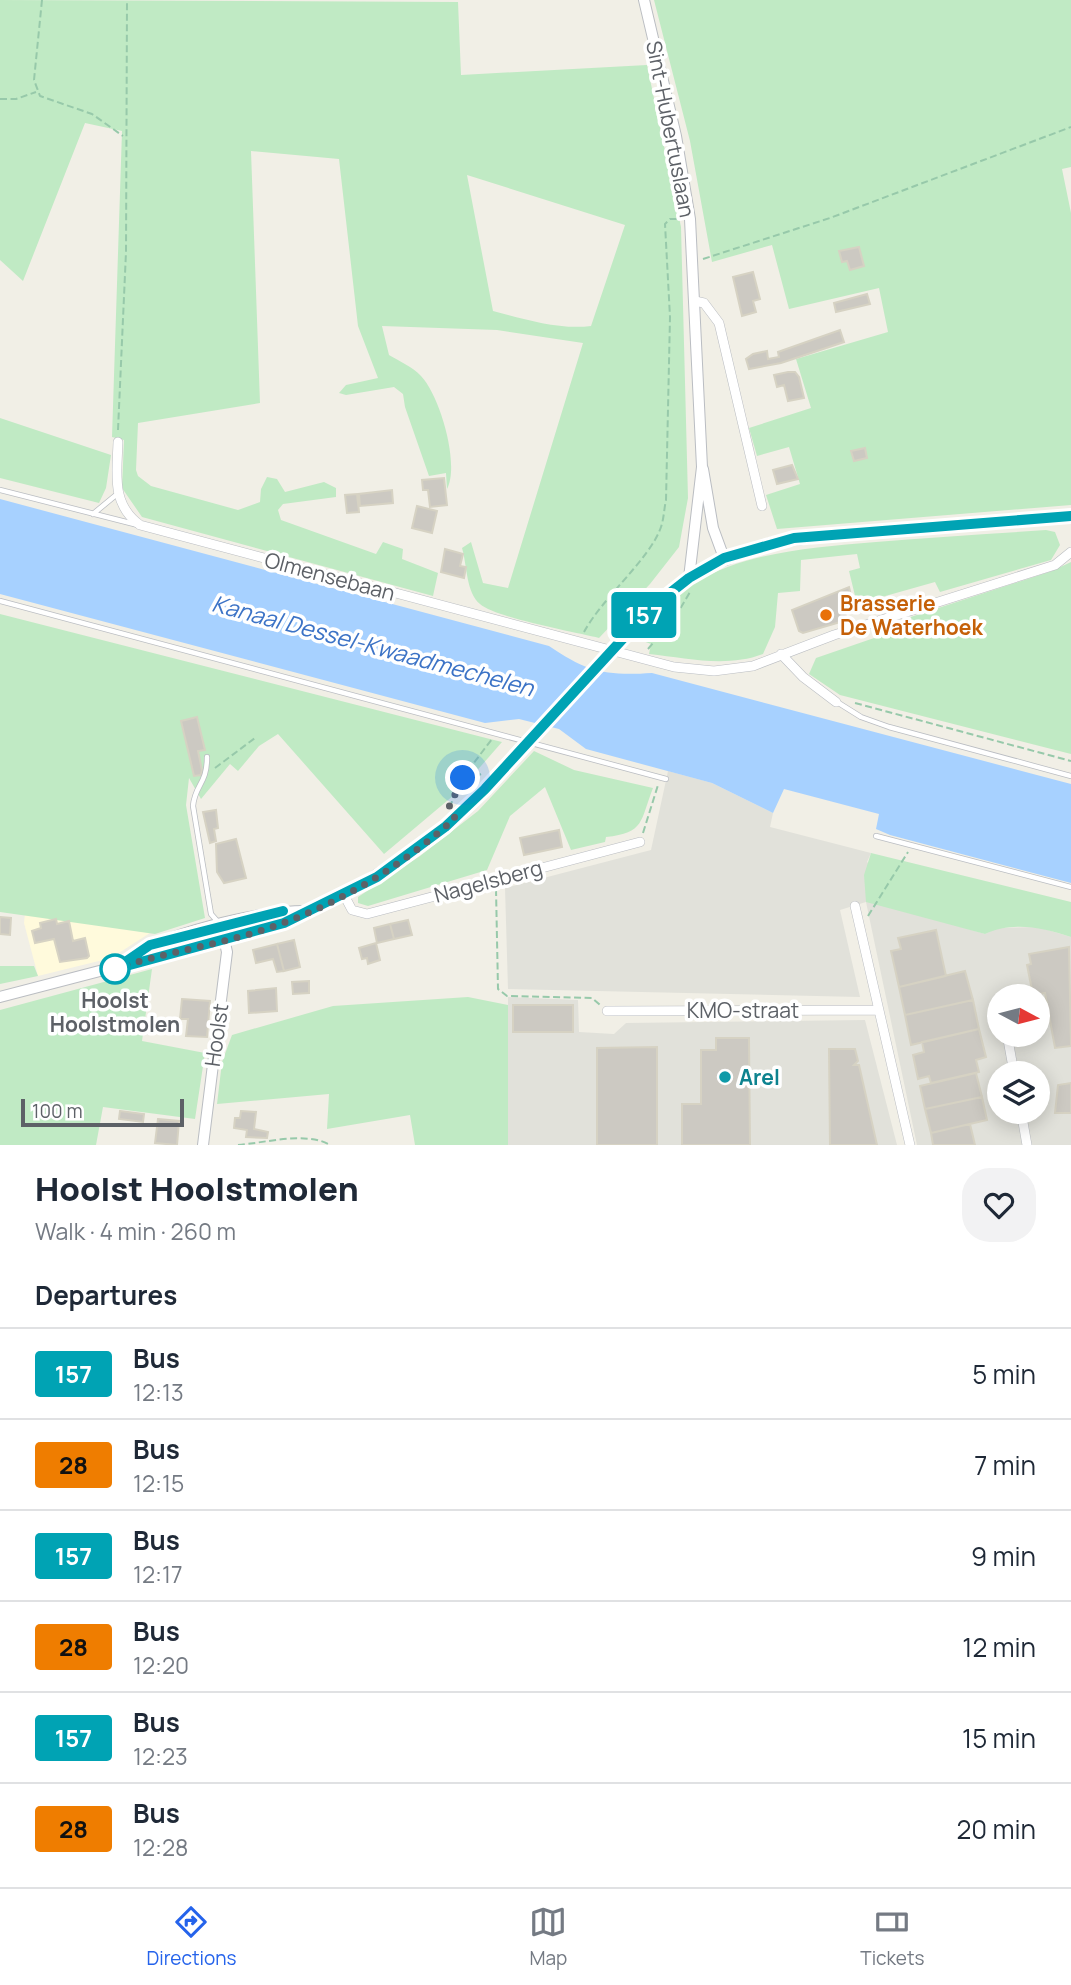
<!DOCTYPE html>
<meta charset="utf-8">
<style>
:root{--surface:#fff;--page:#f2f2f3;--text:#1f2937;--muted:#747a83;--line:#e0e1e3;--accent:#2563eb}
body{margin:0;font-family:Manrope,sans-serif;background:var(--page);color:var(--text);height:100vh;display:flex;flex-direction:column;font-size:26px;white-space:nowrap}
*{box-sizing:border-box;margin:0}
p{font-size:23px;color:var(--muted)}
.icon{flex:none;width:38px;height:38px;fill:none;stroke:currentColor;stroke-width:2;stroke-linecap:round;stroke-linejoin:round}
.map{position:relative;height:1145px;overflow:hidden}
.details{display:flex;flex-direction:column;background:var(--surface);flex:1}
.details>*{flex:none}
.badge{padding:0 14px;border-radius:5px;font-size:24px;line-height:46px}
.needle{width:46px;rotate:97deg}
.buttons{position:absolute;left:987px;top:984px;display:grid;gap:14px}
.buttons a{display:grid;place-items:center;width:63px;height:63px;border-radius:50%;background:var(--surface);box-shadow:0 4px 18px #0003;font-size:35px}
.scale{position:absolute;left:21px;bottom:18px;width:163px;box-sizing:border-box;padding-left:7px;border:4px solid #5d6167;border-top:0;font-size:19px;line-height:24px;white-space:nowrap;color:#5d6167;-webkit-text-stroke:5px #fff;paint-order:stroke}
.you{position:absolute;width:35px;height:35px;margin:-18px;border:5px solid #fff;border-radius:50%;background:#1a73e8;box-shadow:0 0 0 10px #1a73e833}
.map>.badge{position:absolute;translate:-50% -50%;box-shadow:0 0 0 4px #fff}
h2{padding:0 35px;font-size:26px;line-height:63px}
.round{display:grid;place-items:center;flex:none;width:74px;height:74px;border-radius:28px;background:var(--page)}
.head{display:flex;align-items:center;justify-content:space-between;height:119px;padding:0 35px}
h1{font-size:33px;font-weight:800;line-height:52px}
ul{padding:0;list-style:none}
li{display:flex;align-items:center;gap:21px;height:91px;padding:0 35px;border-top:2px solid var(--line)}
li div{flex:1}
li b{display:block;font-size:26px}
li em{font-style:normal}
li .badge{min-width:77px;font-weight:700;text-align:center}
.tab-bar{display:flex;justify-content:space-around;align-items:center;height:98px;border-top:2px solid var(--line);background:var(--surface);font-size:19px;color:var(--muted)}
.tab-bar a{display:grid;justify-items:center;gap:4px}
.tab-bar .on{color:var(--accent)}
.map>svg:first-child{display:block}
.commercial{fill:#fffadc}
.industrial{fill:#e1e1da;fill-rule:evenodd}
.green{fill:#c0eac4;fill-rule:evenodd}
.water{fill:#a7d1ff}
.building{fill:#ccc9c2;stroke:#d6d2c3;stroke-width:2}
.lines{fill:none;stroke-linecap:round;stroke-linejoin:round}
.service-casing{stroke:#babdc2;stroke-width:6}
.minor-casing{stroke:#babdc2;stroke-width:10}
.tertiary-casing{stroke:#babdc2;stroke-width:12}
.path{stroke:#97c9aa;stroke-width:2;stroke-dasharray:7 3.5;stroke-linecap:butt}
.service{stroke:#fff;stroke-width:4.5}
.minor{stroke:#fff;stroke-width:9}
.tertiary{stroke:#fff;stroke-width:10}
.tertiary-bridge-casing{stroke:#babdc2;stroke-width:12;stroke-linecap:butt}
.tertiary-bridge{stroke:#fff;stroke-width:10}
.line-casing{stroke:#fff;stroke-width:16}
.line{stroke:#00a3b4;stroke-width:10}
.walk{stroke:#5d6167;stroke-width:7;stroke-dasharray:0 12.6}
.food-dot{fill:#e8710a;stroke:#fff;stroke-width:2.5}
.stop-dot{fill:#fff;stroke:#00a3b4;stroke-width:3.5}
.culture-dot{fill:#0f9aa8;stroke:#fff;stroke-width:2.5}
.labels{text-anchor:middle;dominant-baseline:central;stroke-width:7;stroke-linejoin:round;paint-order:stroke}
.street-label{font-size:21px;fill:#5d6167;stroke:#fff}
.food-label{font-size:21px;font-weight:bold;fill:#c56008;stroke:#fff;text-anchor:start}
.stop-label{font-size:21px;font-weight:bold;fill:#5d6167;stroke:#fff}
.culture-label{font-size:21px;font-weight:bold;fill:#0d838f;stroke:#fff;text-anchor:start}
.water-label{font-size:23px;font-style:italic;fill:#3c73c6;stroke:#fff}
</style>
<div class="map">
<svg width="1071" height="1145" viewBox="0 0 1071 1145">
<rect width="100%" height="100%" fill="#f1efe6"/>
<path class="commercial" d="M25,913l125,20 -39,25 -73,18 -14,-53z"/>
<path class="industrial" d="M668,771l44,12 61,30 -3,14 101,26 -4,9 72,58 46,14 12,-6 41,-1 33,10v208h-154l-51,-243 -26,8 20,87 -352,-8 -3,-101 146,-38zM999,996h39v38h-39zM999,1073h39v38h-39z
M508,997l70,3 1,32 35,2 12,-11 239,-3 32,125h-389z"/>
<path class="green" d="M0,0l458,2 3,73 186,-10 34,162 7,271 -9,49 -29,37 -51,54c-24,-6 -103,-20 -119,-34 -14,-11 -13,-40 -18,-56l9,-6 12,41 25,5 75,-245 -86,-13 -115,-4 7,29c10,6 24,12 32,21 19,20 39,88 26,113l-1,-16 -17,3 -24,-69 -2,-13 -9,-7 -48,8 -7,-2 7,-8 32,-7 -20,-52 -19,-167 -88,-8 9,252 -122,20 -2,47 2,6 13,10 87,24 22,-8 1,-13 6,-12 10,2 8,13 39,-10 12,6v9l-53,7 -5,6 3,10 95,34 7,-12 20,7 -1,10 36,14 -5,23 -291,-79 -20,-29 2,-48 -12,-3 10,-306 -37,-8 -62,158 -23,-21zM467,175l158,50 -34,101c-32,4 -67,-7 -98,-15z
M654,0h417v167l-9,2 9,44v292l-294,24 -11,-34 34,-11 -11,-37 -32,9 -8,-28 62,-20 -15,-49 92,-27 -9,-44 -90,21 -17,-64 -60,17 -22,-121z
M0,418l111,37 -5,33 -7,15 -99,-25z
M1046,530l9,2 5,13 -9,15 -111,32 -5,-10 -78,22 -8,-33 11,-3 -3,-14 -56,6 -1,31 -22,2 -3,34 -12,27c-37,14 -76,4 -114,0l2,-10 -19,-7c64,-81 149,-87 244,-95 56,-5 113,-8 170,-12z
M1071,562v192l-231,-59 -31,-21 7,-16 61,-21v-9l175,-57z
M0,614l486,124 16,4 -42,48 -76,64 -106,-120 -19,12 -21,25 -8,-7 -29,35 -12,-21 -3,27 19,113 -50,16 -155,-22z
M534,751l40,19 79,18c-13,33 -8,45 -47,49l-1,5 -34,8 -26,-63 -35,29 -23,54 -119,36 -10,-3v-6l62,-41 58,-45z
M871,853l200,49v35c-28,-9 -58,-16 -86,-3l-119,-32 -2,-27z
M0,966h34l4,10 -38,8z
M152,969l-10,72 63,12 -10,66 -92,-12 -7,38h-96v-135z
M468,997l40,8v140h-93l-5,-30 -83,14 2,-35 -112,10 5,-42 10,-27 101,-29z"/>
<path class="water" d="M0,499l549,147c38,26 57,30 103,27l419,111v99l-181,-48 -14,-6 3,-15 -95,-25 -11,24 -61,-30 -126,-34 -27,-20 -40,-10 -34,4 -485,-129z"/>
<path class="building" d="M859,247l5,19 -14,4 -3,-9 -5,1 -3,-11z
M753,272l7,27 -7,2 3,11 -14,4 -9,-39z
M867,294l3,10 -34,8 -2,-9z
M840,330l4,12 -63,21 -32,6 -3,-10 7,-5 14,-3 1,8 11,-2 -1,-5z
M788,372h7l4,5 5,21 -16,3 -4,-16 -7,2 -3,-12z
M865,448l2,10 -13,3 -3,-10z
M792,465l6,14 -21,5 -4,-14z
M444,478l3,27 -17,2 -2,-17h-5l-1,-10z
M392,490l1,13 -33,3 -1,-12z
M357,494l2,18 -12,1 -2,-18z
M417,506l20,5 -5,22 -20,-5z
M445,549l18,5 -3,12 6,1 -2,11 -23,-6z
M849,587l4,17 -10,2 4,14 -44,13 -4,-2 -7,-21z
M197,717l8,33 -7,1 4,19 -1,5 -7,1 -13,-55z
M216,810l2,18 -4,1 2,12 -6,2 -7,-31z
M559,830l3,17 -38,8 -4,-17z
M236,839l10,39 -22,5 -7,-11 -1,-28z
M0,917l11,1 -1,17 -10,-1z
M56,919l1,5 12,-3 4,20 12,-3 4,18 -2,2 -27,4 -6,-23 -19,4 -3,-12 9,-3 -1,-5z
M408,920l4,15 -18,4 -4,-15z
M390,924l4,15 -17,4 -3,-15z
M936,930l10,46 -47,11 -8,-36 10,-2 -3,-11z
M294,940l6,27 -16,4 -7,-27z
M376,943l4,17 -12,4 -1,-6 -5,1 -3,-11z
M277,944l7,27 -7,1 -4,-13 -17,4 -3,-13z
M1069,947l2,99 -16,2 -10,-55 -12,2 -6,-30 4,-1 -2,-10z
M965,971l8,29 -68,15 -6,-28z
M309,981v12l-16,1 -1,-12z
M276,988l1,23 -28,2 -1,-22z
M182,999l28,2 -3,36 -21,-1 2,-17h-8z
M973,1000l6,29 -68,16 -6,-30z
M513,1005h60v27h-60z
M979,1029l7,28 -10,3 3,12 -48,11 -2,-7 -11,3 -5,-24 11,-3 -2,-10z
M716,1038h33l1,107h-68v-41h19v-54h15z
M657,1047v98h-60v-97z
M829,1049h26l3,12 -4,4h5l18,80h-47z
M976,1073l6,24 -57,12 -5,-23z
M1071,1083v30h-16l3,-28z
M982,1097l5,23 -56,13 -6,-24z
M120,1111l24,3 -1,8 -24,-3z
M241,1111l15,1 -2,17 14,3 -1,6 -21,-1 1,-7 -13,-2 1,-10h5z
M158,1119l21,2 -2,24 -22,-2z
M970,1124l5,21h-42l-2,-12z"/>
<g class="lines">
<g class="service-casing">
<path id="service" d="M0,490l138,35
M93,514l23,-19
M0,601l666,178
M837,702l24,15 28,10 182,49
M207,757c0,28 -12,27 -14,49l18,108 7,8
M876,836l195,51"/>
</g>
<g class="minor-casing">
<path id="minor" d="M695,301l9,2 15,20 43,183
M118,442c-1,32 -7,62 22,83l534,142 40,4 39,-5 81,-31 221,-70 16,-13
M781,654l22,23 33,25
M344,895l8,15 15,4 273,-72
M855,906l55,239
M607,1011l272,-1
M1007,1034l7,39
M1021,1111l6,34"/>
</g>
<g class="tertiary-casing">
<path id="tertiary" d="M644,0l32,136 14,83 12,248 -13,111
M703,469l10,59 11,30
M634,624l43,-38 30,-19 63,-24 74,-9 227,-18
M123,963c38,-30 135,-52 184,-52
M0,997l284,-74 60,-28 75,-47 36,-30 47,-48
M203,1145l24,-193 -6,-27"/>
</g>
<path class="path" d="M42,0l-8,80 6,16 52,18 31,22
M0,99h16l20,-7
M703,259l127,-41 241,-91
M118,430l8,-178 1,-252
M652,623l24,-9
M584,632c19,-35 66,-73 77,-105 3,-9 3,-18 5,-27l4,-183 -5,-93 5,-5h8
M648,649l29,-35 13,-22
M855,703l216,58
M215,768l40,-30
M458,785l23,-11
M450,808l7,-23 35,-46
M643,833l15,-48
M496,889l2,100 9,7 85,2 8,7
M868,916l40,-64
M238,1145c26,-2 69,-14 92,0"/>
<use href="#service" class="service"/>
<use href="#minor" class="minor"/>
<use href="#tertiary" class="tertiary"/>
<g class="tertiary-bridge-casing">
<path id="tertiary-bridge" d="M502,770l132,-146"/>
</g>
<use href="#tertiary-bridge" class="tertiary-bridge"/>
</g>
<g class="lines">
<g class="line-casing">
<path id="line" d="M283,911l-133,34 -35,24 169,-46 93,-46 68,-50 40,-38 166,-181 38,-30 35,-20 70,-20 277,-22"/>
</g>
<use href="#line" class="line"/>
<path class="walk" d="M115,969c44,-15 90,-22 135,-35 75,-22 147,-63 205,-116l-6,-11 14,-29"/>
</g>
<circle class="food-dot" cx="826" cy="615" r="7"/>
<circle class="stop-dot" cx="115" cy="969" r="14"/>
<circle class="culture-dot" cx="725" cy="1077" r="7"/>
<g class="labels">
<g class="street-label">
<text transform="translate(671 129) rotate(79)">Sint-Hubertuslaan</text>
<text transform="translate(330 576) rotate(15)">Olmensebaan</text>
<text transform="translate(488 881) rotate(-15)">Nagelsberg</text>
<text x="743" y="1010">KMO-straat</text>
<text transform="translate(216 1035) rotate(-82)">Hoolst</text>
</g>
<g class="food-label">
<text x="840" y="603">Brasserie<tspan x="840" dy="24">De Waterhoek</tspan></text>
</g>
<g class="stop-label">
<text x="115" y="1000">Hoolst<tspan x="115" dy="24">Hoolstmolen</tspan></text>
</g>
<g class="culture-label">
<text x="739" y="1077">Arel</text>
</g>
<g class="water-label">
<text transform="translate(373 645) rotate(15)">Kanaal Dessel-Kwaadmechelen</text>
</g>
</g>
</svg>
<div class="buttons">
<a><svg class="needle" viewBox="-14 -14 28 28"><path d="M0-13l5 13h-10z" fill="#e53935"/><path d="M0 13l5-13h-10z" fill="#747a83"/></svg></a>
<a><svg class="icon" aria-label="layers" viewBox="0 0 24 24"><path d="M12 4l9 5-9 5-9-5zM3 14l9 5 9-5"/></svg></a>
</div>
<div class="scale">100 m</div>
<div class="you" style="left:463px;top:778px"></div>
<b class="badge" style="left:644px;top:615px;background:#00a3b4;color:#fff">157</b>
</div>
<section class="details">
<div class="head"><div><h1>Hoolst Hoolstmolen</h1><p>Walk · 4 min · 260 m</p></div><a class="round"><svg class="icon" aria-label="heart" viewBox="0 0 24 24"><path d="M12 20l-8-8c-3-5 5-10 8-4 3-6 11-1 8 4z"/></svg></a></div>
<h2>Departures</h2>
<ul>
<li><span class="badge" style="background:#00a3b4;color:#fff">157</span><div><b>Bus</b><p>12:13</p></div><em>5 min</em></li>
<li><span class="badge" style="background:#ef7d00;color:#111">28</span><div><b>Bus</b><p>12:15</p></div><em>7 min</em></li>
<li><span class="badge" style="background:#00a3b4;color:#fff">157</span><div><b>Bus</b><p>12:17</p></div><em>9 min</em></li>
<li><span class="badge" style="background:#ef7d00;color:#111">28</span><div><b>Bus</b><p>12:20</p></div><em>12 min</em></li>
<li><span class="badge" style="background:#00a3b4;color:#fff">157</span><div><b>Bus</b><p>12:23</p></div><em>15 min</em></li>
<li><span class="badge" style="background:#ef7d00;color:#111">28</span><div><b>Bus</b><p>12:28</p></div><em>20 min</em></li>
</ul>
</section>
<nav class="tab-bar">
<a class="on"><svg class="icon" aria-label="directions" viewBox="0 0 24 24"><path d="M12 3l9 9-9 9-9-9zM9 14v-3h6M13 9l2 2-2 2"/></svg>Directions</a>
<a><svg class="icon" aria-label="map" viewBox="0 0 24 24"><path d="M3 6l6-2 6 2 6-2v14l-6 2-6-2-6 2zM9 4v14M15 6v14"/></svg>Map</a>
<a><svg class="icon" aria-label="tickets" viewBox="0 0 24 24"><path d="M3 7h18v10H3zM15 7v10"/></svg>Tickets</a>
</nav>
